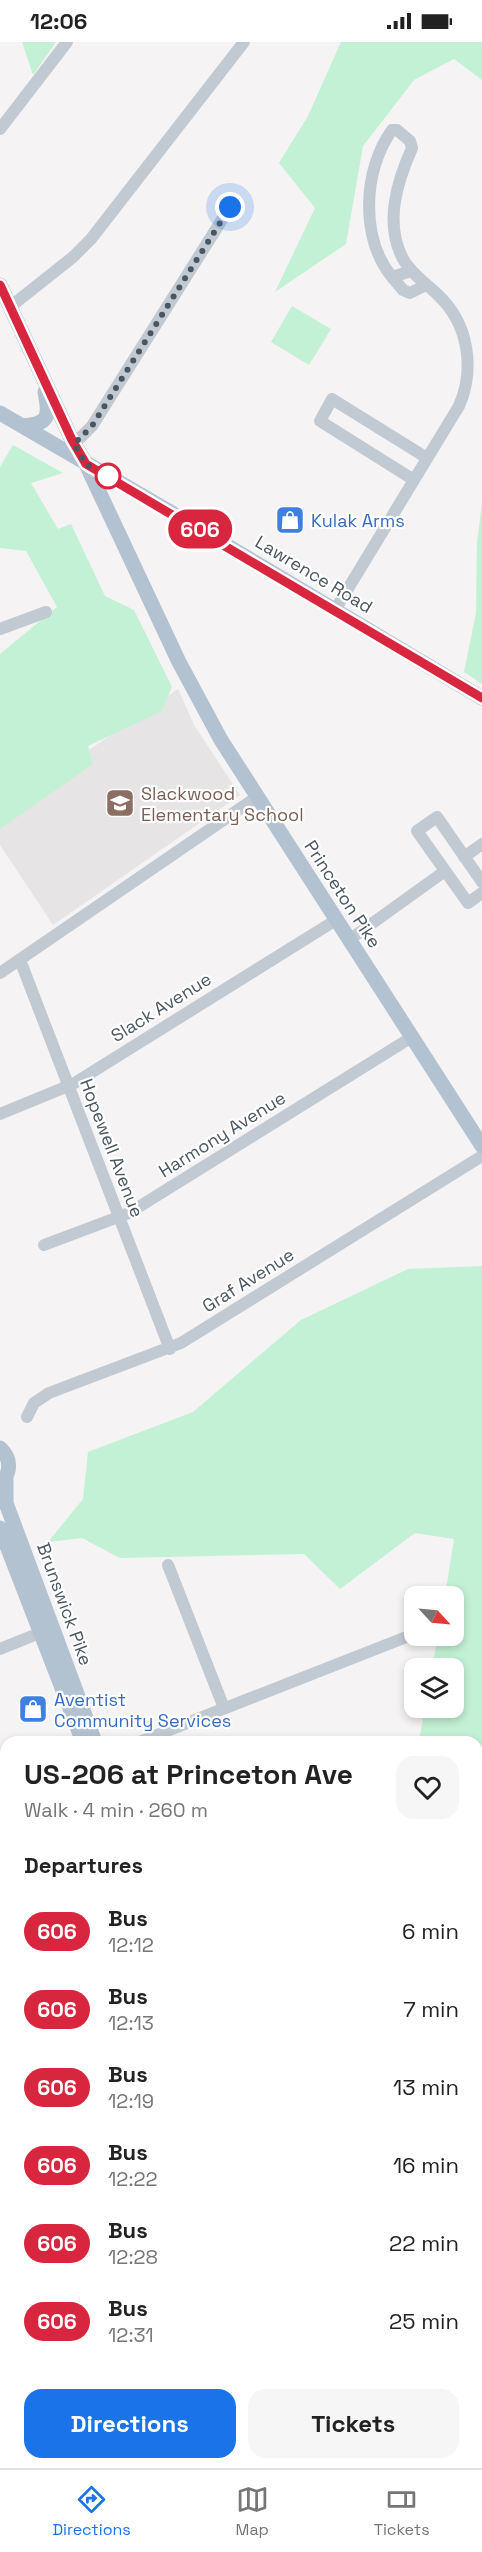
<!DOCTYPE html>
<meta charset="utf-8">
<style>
:root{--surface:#fff;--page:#f6f6f6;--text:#222;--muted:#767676;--line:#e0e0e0;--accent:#1a73e8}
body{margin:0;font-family:"Space Grotesk",sans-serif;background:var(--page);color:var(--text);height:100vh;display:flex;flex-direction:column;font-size:22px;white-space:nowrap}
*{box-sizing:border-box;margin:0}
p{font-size:20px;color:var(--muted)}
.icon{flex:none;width:33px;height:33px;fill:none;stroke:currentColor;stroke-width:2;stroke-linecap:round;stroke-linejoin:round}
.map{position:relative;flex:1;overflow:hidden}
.sheet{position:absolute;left:0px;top:1694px;width:483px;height:734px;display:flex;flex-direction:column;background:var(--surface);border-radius:18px 18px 0 0;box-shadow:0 3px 9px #0003}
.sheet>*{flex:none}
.badge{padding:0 12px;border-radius:20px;font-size:21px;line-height:39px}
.needle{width:39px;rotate:116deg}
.fabs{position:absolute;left:404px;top:1544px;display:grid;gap:12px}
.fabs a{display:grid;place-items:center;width:60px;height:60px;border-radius:12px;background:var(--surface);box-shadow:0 3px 9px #0003;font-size:30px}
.you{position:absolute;width:30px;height:30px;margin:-15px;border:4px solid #fff;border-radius:50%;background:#1a73e8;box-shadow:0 0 0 9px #1a73e833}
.map>.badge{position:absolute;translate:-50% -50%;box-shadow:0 0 0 3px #fff}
h2{padding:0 24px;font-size:22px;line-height:54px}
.round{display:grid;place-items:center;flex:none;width:63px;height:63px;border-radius:18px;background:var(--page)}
.summary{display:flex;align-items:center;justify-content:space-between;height:102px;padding:0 24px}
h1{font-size:28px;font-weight:600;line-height:45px}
.primary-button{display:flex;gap:12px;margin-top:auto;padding:12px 24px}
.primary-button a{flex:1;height:69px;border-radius:18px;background:var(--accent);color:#fff;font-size:24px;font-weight:600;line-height:69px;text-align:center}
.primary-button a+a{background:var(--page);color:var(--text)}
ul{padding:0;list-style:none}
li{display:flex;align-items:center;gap:18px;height:78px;padding:0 24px}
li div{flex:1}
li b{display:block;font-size:22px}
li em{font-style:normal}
li .badge{min-width:66px;font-weight:700;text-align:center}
.status{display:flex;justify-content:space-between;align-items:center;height:42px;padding:0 30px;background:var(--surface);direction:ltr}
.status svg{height:16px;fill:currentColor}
.menu{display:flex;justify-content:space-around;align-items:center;height:84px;border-top:2px solid var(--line);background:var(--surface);font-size:16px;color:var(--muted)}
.menu a{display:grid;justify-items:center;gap:3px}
.menu .selected{color:var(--accent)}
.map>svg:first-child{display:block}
.commercial{fill:#fdf9ef}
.education{fill:#e6e4e5}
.green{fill:#c3f1d5}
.water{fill:#90daee}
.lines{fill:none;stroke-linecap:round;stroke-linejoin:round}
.stream{stroke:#90daee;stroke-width:2}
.minor{stroke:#c1cad2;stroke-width:12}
.major{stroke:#b3c2d1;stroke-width:15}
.line-casing{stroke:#fff;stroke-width:14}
.line{stroke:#d7263d;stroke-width:9}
.walk{stroke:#4a5661;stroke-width:6;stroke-dasharray:0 10.8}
.stop-dot{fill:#fff;stroke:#d7263d;stroke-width:3}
.labels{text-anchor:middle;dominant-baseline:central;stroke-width:4.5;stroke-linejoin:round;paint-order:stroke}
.shop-label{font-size:18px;fill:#366cbe;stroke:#fff;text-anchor:start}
.street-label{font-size:18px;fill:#4a5661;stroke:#fff}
.education-label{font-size:18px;fill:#785e54;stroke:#fff;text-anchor:start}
</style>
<div class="status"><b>12:06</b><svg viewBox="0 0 49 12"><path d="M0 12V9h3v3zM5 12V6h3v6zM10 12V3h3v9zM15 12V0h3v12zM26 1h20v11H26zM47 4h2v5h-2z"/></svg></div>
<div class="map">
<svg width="482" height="2426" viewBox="0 0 482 2426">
<rect width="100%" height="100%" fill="#f5f3f3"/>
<path class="commercial" d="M482,1994v432h-86l-2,-5h83v-409z"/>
<path class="education" d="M178,647l16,36 46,70 -187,130 -53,-80v-34z"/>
<path class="green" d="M22,0h34l-23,33z
M341,0h141v38l-28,-21 -40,21 -51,66 -17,98 -71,48 40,-84 -36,-45 29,-47z
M292,264l39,23 -22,36 -38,-23z
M13,403l50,28 -32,10 27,46 13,-5 34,72 29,14 38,77 -10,24 -74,35 5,18 -93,65v-175l57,-47 -31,-56 -26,-3v-81z
M482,462v180l-18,-12 12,-59 1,-71z
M482,1224v733l-5,20v-277l-58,-1 6,-34h28v-39h-21l6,-33h15v-39h-8l9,-57 -39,-6 -75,56 -36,-35 -184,4 -38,-20 -34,4 35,-43 5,-47 105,-40 108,-92 107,-51z
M6,2070v212l-6,5v-215z"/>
<path class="water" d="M6,2282v139h74l1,5h-81v-139z"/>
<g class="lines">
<path class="stream" d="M477,1822l5,-11"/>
<path class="minor" d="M0,87l67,-87
M392,235l11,13 7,3 16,-8
M10,265l63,-50 18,-18 153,-197
M74,402l18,-18 138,-219
M414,438l-94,-59 12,-22 95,59
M335,568l124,-204c16,-37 10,-82 -21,-111 -12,-12 -26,-20 -35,-36 -19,-36 -6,-77 9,-111l-2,-7 -13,-11h-5c-29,40 -32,108 0,147l19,-6
M0,587l46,-17
M464,815l18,-13
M482,840l-45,-65 -20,14 51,72 14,-10
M349,898l96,-69
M20,918l150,389
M0,931l257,-176
M0,1072l73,-30 263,-164
M44,1203l85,-32 283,-176
M27,1375l7,-14 15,-10 132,-50 301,-187
M168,1523l56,143
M0,1607l42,-17
M139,1700l275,-108
M0,1753l6,-2
M0,1898l6,-2
M0,2067l6,-3"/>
<path class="major" d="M0,243l72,155 14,24 93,198 42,78 261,406
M0,371l196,114 286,171
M22,384c27,-2 28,-9 23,-34
M0,1406c12,11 11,25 0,37
M6,1437v24l89,239
M0,1486l83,214
M363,2421l2,5
M377,2421l2,5"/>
</g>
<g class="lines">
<g class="line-casing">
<path id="line" d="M0,243l72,155 14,24 396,234"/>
</g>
<use href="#line" class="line"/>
<path class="walk" d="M108,434l-22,-12 -12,-20 18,-18 138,-219"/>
</g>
<defs>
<g id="shop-square" transform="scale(1.5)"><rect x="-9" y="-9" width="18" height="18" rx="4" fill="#3f7fe0" stroke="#fff"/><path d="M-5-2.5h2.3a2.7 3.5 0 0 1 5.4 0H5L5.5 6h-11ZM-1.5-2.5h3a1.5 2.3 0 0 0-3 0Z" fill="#fff"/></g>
<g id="school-square" transform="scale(1.5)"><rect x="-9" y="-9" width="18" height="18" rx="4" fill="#8d6e63" stroke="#fff"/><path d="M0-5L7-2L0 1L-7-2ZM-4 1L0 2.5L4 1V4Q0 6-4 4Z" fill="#fff"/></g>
</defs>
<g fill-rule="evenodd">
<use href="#shop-square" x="290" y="478"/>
<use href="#school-square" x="120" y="761"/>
<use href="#shop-square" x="33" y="1667"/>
</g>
<circle class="stop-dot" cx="108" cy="434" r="12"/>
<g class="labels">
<g class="shop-label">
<text x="311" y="478">Kulak Arms</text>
<text x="54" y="1657">Aventist<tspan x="54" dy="21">Community Services</tspan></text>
</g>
<g class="street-label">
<text transform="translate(314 532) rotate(31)">Lawrence Road</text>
<text transform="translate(343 852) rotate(57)">Princeton Pike</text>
<text transform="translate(161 965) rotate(-32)">Slack Avenue</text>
<text transform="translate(222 1092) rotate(-32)">Harmony Avenue</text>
<text transform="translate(112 1106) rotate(69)">Hopewell Avenue</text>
<text transform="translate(248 1238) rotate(-32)">Graf Avenue</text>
<text transform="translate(65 1562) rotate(70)">Brunswick Pike</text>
</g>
<g class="education-label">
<text x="141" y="751">Slackwood<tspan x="141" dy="21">Elementary School</tspan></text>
</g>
</g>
</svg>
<div class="fabs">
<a><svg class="needle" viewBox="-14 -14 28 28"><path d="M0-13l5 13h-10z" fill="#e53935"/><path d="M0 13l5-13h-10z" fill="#767676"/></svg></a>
<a><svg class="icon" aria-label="layers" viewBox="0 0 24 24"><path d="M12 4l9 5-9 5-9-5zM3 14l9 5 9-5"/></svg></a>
</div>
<div class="you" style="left:230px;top:165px"></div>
<b class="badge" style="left:200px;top:487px;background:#d7263d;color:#fff">606</b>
<section class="sheet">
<div class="summary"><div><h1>US-206 at Princeton Ave</h1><p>Walk · 4 min · 260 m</p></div><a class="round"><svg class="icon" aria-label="heart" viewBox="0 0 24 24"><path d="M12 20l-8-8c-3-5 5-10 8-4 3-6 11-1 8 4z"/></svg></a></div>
<h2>Departures</h2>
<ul>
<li><span class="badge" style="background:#d7263d;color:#fff">606</span><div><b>Bus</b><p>12:12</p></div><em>6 min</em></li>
<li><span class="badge" style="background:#d7263d;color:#fff">606</span><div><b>Bus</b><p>12:13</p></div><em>7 min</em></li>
<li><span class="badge" style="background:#d7263d;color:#fff">606</span><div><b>Bus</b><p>12:19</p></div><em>13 min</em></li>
<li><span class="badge" style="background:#d7263d;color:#fff">606</span><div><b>Bus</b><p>12:22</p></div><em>16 min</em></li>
<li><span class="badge" style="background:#d7263d;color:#fff">606</span><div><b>Bus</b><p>12:28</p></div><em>22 min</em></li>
<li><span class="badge" style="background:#d7263d;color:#fff">606</span><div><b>Bus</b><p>12:31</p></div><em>25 min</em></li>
</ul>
<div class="primary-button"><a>Directions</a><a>Tickets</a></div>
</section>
</div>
<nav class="menu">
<a class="selected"><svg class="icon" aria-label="directions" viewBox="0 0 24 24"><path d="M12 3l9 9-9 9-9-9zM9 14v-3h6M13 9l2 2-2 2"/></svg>Directions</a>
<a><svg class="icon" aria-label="map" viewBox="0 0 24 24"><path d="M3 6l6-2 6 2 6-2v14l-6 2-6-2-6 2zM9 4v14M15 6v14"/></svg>Map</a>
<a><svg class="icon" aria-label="tickets" viewBox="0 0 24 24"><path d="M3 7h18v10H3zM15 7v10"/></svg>Tickets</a>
</nav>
